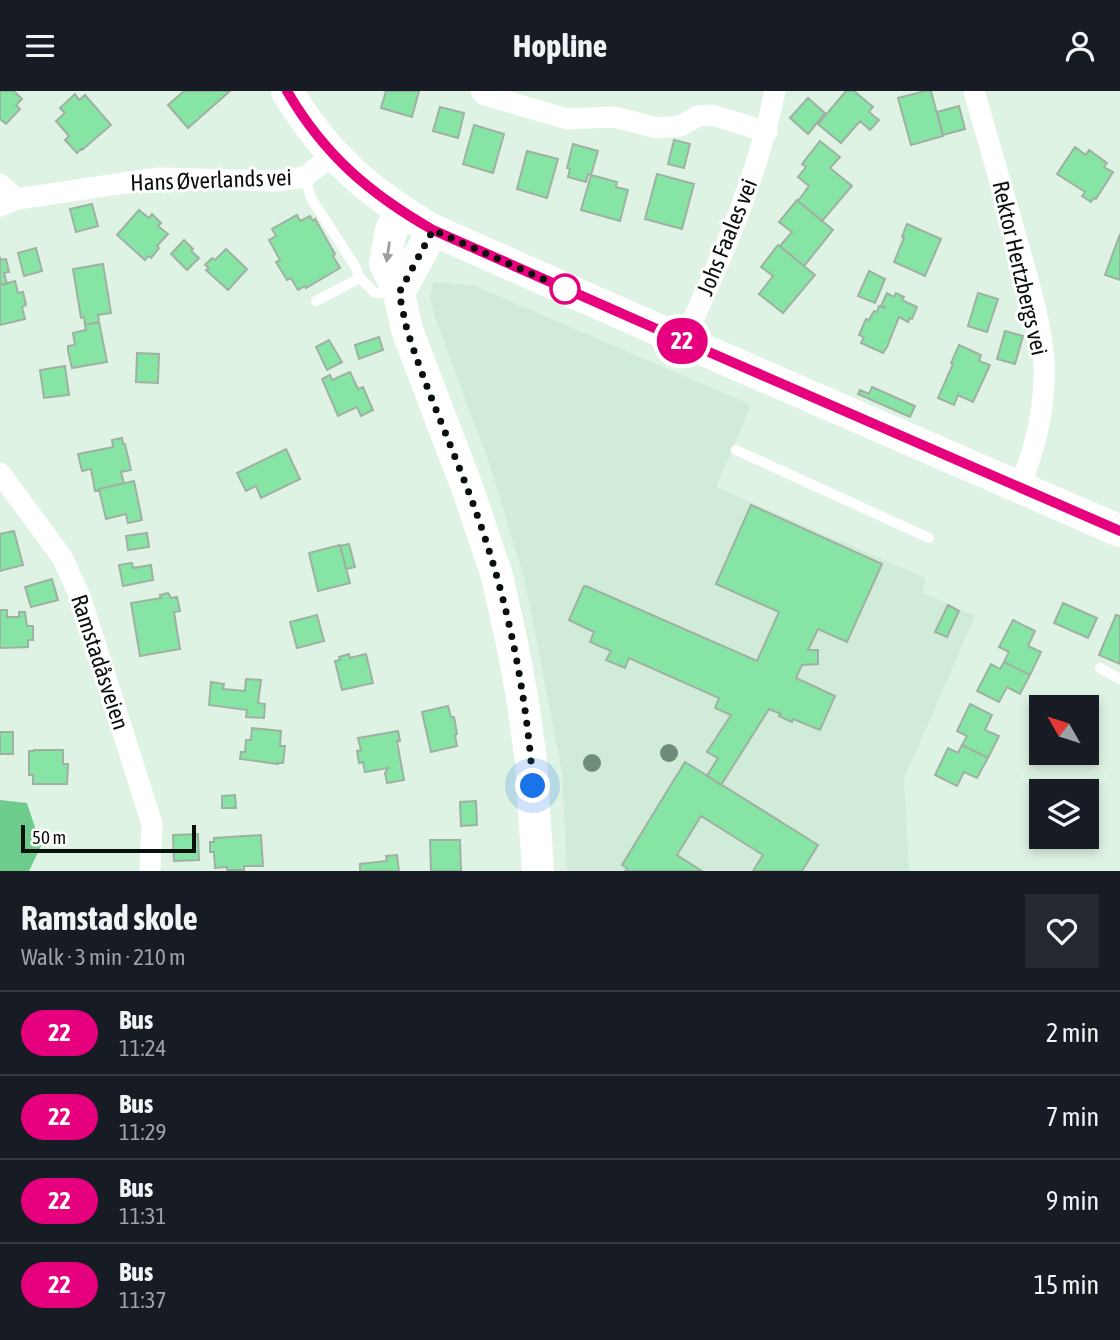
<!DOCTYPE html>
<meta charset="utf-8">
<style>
:root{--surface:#171b24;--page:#242831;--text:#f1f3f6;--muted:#9ea1a6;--line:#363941}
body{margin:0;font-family:"Asap Condensed",sans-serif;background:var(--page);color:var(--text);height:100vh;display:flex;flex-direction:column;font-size:26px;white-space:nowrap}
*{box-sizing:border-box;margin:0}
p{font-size:23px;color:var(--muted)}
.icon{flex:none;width:38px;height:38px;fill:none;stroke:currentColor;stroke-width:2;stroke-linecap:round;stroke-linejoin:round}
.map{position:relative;height:780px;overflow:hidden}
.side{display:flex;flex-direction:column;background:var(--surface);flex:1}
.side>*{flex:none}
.badge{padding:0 14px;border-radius:23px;font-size:24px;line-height:46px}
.needle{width:46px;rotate:309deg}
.buttons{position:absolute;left:1029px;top:604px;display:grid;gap:14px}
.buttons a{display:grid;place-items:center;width:70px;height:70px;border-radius:0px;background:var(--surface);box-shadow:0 4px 10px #0003;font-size:35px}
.scale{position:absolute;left:21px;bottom:18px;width:175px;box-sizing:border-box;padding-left:7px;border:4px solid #0a100b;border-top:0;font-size:19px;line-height:24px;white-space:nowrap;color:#0a100b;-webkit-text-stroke:5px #fff;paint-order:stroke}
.you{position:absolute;width:35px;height:35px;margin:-18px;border:5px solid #fff;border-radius:50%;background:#1a73e8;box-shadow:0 0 0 10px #1a73e833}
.map>.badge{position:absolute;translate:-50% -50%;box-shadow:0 0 0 4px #fff}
.round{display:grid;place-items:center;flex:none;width:74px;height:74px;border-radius:0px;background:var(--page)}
.headline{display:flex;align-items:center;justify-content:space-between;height:119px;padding:0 21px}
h1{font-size:33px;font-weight:700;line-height:52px}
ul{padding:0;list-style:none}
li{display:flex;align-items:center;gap:21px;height:84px;padding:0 21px;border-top:2px solid var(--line)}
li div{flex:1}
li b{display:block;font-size:26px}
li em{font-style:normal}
li .badge{min-width:77px;font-weight:700;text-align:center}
header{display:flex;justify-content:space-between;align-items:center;height:91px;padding:0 21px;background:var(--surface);font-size:32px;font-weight:700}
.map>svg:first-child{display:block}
.built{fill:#d0ebd7}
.forest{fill:#6dcc8c}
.building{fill:#86e5a4;stroke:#9fb1a3;stroke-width:2}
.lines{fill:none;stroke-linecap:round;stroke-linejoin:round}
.lane{stroke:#fff;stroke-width:10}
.street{stroke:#fff;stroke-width:21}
.secondary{stroke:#fff;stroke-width:32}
.tree{fill:#6e8d78}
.oneway{fill:#9d9f9d}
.line-casing{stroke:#fff;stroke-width:16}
.line{stroke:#e6007e;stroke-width:10}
.walk{stroke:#0a100b;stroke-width:7;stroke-dasharray:0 12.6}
.stop-dot{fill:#fff;stroke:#e6007e;stroke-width:3.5}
.labels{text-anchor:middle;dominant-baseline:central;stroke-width:6;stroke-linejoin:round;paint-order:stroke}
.street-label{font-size:23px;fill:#0a100b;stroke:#fff}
</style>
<header><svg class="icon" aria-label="menu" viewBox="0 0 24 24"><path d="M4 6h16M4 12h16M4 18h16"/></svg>Hopline<svg class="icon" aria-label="person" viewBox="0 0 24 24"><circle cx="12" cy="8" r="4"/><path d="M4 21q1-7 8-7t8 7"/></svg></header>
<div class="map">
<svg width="1120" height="780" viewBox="0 0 1120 780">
<rect width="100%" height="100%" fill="#dff3e4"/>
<path class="built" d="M440,191l35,4 276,119 -35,82 209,91 -2,15 52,23 -71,163 5,92h-342l-5,-99 -37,-191 -34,-112 -56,-152 -5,-20 3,-14z"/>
<path class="forest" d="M0,709l27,3 14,43 -12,25h-29z"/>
<path class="building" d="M0,0h14l8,8 -6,6 4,4 -14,15 -6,-5z
M184,0h46l-42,37 -20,-23z
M386,0h33l-7,26 -31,-9z
M846,0h8l19,16 -4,5 10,8 -9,10 -10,-9 -19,22 -23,-19z
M925,0h6l12,45 -32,9 -13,-47z
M75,3l4,6 6,-5 26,30 -29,25 -1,-1 -4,4 -12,-13 4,-4 -13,-15 9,-8 -5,-5z
M808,7l17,15 -17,21 -18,-16z
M959,15l6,23 -22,6 -6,-23z
M440,16l24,6 -6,25 -25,-7z
M474,34l30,9 -11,39 -30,-9z
M674,49l16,4 -6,24 -16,-4z
M820,50l20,16 -10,11 22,18 -30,35 -24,-20 11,-15 -11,-9 8,-10 -4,-3z
M573,53l25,7 -7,24 -3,-1 -2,8 -18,-5 2,-8 -3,-1z
M1075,56l11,8 3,-5 18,13 -3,4 9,5 -17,27 -2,-1 -3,4 -9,-6 3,-4 -28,-18z
M527,60l31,8 -11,39 -30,-9z
M657,83l37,10 -12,45 -37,-10z
M591,84l26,7 -1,5 12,3 -8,31 -39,-11z
M797,109l36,30 -29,36 -24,-20 12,-14 -13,-10z
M92,113l6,22 -22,6 -6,-23z
M139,119l10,8 3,-4 9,9 -3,3 10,8 -11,12 2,2 -8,10 -3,-2 -3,4 -28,-25z
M297,124l3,6 10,-5 3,5 2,-2 20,35 -2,2 7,12 -34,20 -1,-2 -7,4 -7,-12 -4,2 -11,-18 4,-2 -11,-20 7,-4 -4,-7z
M907,133l34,15 -16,37 -31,-14 10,-24 -2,-1z
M1120,143v46l-15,-5z
M184,149l9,9 -2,2 8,7 -12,12 -16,-16z
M778,154l37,30 -32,38 -24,-19 14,-18 -12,-9z
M36,157l6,23 -18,5 -6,-23z
M226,158l21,20 -19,21 -22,-20 3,-2 -4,-3 7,-7 3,2z
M0,166l1,3 5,-1 3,13 -5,1 3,11 -7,1z
M103,173l8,49 -13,2 1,7 -14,3 -1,-8 -3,1 -8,-49z
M869,180l16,8 -10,24 -17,-7z
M15,190l3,12 5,-1 3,13 -4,2 3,12 -25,6v-40z
M887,202l7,4 2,-4 8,4 -2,3 15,7 -5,12 -2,-1 -2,4 -9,-5 -12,30 -4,6 -22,-10 3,-6 -5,-2 7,-16 3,1 5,-9 3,1 2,-6 7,2 -5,-2z
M978,202l20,6 -11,33 -19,-6z
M99,231l8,40 -35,6 -4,-17v-5l7,-1 -2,-12 13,-3 -1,-5z
M1005,240l18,5 -8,28 -18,-5z
M379,246l4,13 -24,9 -4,-14z
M329,249l13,22 -15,8 -11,-23z
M959,254l22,10 -2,6 11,4 -17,37 -15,-7 -4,10 -16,-7 15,-34 -2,-1z
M137,262l22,1 -1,29 -22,-1z
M65,275l4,29 -25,3 -4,-28z
M350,281l8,17 5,-2 10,23 -12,6 -4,-9 -19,9 -16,-37 8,-4 2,5z
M872,296l43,19 -5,11 -52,-23 2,-4 9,4z
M122,347l1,6h2l6,26 -10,2 3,11 -25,6 1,1 -5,1 -4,-22 -9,2 -4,-17 35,-7 -1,-7z
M286,358l14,30 -39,19 -5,-12 -10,5 -9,-18z
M134,390l8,39 -14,3 -2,-9 -20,5 -7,-30z
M751,414l131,59 -35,78 -29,-13 -10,21h10v14l-16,1 -6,13 39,18 -15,34 -27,-11 -1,3 -13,-6 2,-2 -12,-5 -48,76 -14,-9 11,-18 -11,-6 24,-37 -16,-7 4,-10 -90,-40 -4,10 -19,-8 5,-9 -21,-9 4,-10 -25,-12 15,-34h2l171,75 22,-49 -63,-28z
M14,440l9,34 -23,6v-37z
M147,442l2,14 -21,3 -2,-14z
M349,453l6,23 -9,2 -6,-23z
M340,454l10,38 -32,8 -9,-38z
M132,472l1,5 18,-3 2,15 -30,6 -4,-21z
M52,488l6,21 -27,7 -6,-20z
M168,502l3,5 6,-1 3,14 -6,1 6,37 -40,7 -9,-53 30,-5 -1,-3z
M1063,512l34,15 -9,20 -34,-15z
M948,514l11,6 -12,26 -12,-5z
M0,519h7v7h12v-5h6l2,14h6v14h-5v7l-28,1z
M317,524l7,26 -27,7 -7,-26z
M1116,524l4,1v48l-21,-9z
M1013,529l22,11 -7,15 13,6 -11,23 -26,-13 5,-10 -10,-5z
M349,563l1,4 16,-4 7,29 -31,7 -7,-29 5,-1 -1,-3z
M1004,571l26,13 -10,19 -13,-7 -8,15 -22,-11 14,-27 9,5z
M246,588l15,1 -3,23 7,1 -1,14 -18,-1 1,-7 -38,-5 2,-23 13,2 -1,5 22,2z
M970,613l22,11 -7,15 14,6 -11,22 -26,-13 5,-9 -10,-5z
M448,615l3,11h3l3,17 -2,1 2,11 -26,6 -9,-40z
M252,637l29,3 -1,15h5l-2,17h-5v1l-38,-5 1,-7h4l1,-12h5z
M398,640l2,10h-3l7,39 -17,3 -2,-10 3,-5 -23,4 -2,-10 -4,1 -2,-12 4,-1 -3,-12z
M0,641h13v22h-13z
M962,654l26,13 -11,20 -13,-6 -7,14 -22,-11 13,-27 10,5z
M34,659h29v14h5l-1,20h-34v-9h-4v-24h5z
M685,671l133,83 -16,26h-49l10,-16 -62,-39 -24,39 25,16h-77l2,-3 -5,-3z
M235,704l1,13h-14v-12z
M476,710l1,24 -16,1 -1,-24z
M198,743l1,26 -25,1 -1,-26z
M261,744l2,31h-19v4h-17v-3l-12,1 -1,-16h-4v-10h4v-4z
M430,749h30l1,31h-30z
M397,764l2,16h-39v-7l27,-3 -1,-5z"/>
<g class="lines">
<path class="lane" d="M305,86l6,21 44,68 5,12 15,15h18
M316,210l44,-23
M736,359l193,88
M1100,577l20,11"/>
<path class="street" d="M481,0l4,4 82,24 47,-2 43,11 23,-2 18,-10 14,-1 55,17
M974,0c15,53 31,107 46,160 10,36 21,73 24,110 2,42 -8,88 -25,126
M0,93l17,15
M0,115l17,-7 141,-21 119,3 28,-4 28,-23
M683,250c38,-81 74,-162 92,-250
M0,382l62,84 19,42 71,225 -2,47"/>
<path class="secondary" d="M287,0c38,64 82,102 146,139l250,111 437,190
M401,120l-10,19 -6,33 14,30 8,37 61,160 29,86 16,72 10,55 8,58 7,110
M399,202l34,-63"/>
</g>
<g class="tree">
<circle cx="669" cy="662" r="9"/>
<circle cx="592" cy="672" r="9"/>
</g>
<defs><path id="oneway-solid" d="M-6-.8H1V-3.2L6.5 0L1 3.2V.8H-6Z" transform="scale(1.75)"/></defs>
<use class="oneway" href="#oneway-solid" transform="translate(388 161) rotate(98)"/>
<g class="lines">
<g class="line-casing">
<path id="line" d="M287,0c37,64 83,103 146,139l269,119 418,182"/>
</g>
<use href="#line" class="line"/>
<path class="walk" d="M533,695c-6,-87 -23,-175 -51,-257 -21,-62 -49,-122 -70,-184l-5,-15 -8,-37 34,-63 135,60 -3,-1"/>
</g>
<circle class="stop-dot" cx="565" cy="198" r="14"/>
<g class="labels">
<g class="street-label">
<text transform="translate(211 89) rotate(-2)">Hans Øverlands vei</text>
<text transform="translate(727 146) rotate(-68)">Johs Faales vei</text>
<text transform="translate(1020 177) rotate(77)">Rektor Hertzbergs vei</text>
<text transform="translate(100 571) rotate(72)">Ramstadåsveien</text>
</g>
</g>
</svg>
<div class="buttons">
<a><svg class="needle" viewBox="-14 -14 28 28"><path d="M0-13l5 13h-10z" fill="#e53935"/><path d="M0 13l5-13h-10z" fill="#9ea1a6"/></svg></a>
<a><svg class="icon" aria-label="layers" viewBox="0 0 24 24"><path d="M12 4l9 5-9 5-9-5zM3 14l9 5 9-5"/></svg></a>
</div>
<div class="scale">50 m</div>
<div class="you" style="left:533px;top:695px"></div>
<b class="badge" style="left:682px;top:250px;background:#e6007e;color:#fff">22</b>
</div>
<section class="side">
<div class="headline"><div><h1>Ramstad skole</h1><p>Walk · 3 min · 210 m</p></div><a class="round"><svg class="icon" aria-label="heart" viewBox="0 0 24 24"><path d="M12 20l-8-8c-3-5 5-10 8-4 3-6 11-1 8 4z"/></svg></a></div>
<ul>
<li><span class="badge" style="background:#e6007e;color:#fff">22</span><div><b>Bus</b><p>11:24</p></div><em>2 min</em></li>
<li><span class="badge" style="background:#e6007e;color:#fff">22</span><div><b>Bus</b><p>11:29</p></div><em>7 min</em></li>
<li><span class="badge" style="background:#e6007e;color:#fff">22</span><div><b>Bus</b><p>11:31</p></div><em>9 min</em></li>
<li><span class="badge" style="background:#e6007e;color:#fff">22</span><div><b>Bus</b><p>11:37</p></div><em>15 min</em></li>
</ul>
</section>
